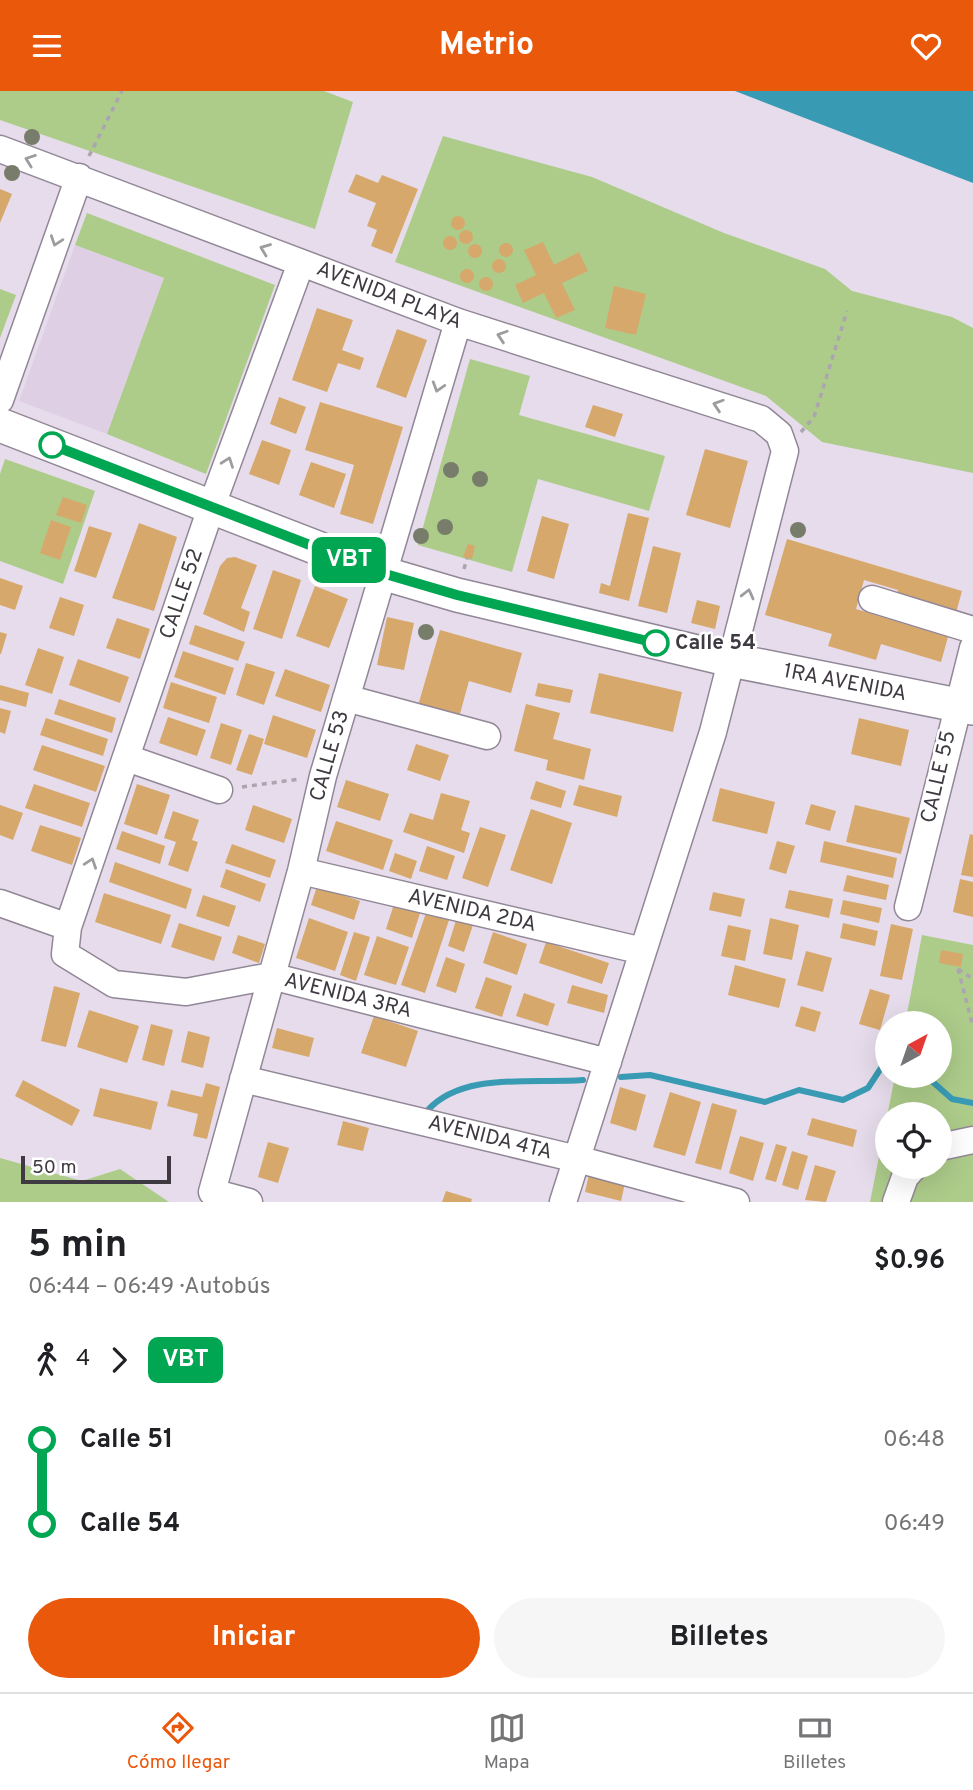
<!DOCTYPE html>
<html lang="es">
<meta charset="utf-8">
<style>
:root{--surface:#fff;--page:#f6f6f6;--text:#202124;--muted:#757577;--line:#e0e0e0;--accent:#ea580c}
body{margin:0;font-family:Overpass,sans-serif;background:var(--page);color:var(--text);height:100vh;display:flex;flex-direction:column;font-size:26px;white-space:nowrap}
*{box-sizing:border-box;margin:0}
p{font-size:23px;color:var(--muted)}
.icon{flex:none;width:38px;height:38px;fill:none;stroke:currentColor;stroke-width:2;stroke-linecap:round;stroke-linejoin:round}
.map{position:relative;height:1111px;overflow:hidden}
.details{display:flex;flex-direction:column;background:var(--surface);flex:1}
.details>*{flex:none}
.badge{padding:0 14px;border-radius:10px;font-size:24px;line-height:46px}
.needle{width:46px;rotate:40deg}
.controls{position:absolute;left:875px;top:920px;display:grid;gap:14px}
.controls a{display:grid;place-items:center;width:77px;height:77px;border-radius:50%;background:var(--surface);box-shadow:0 7px 28px #0002;font-size:35px}
.scale{position:absolute;left:21px;bottom:18px;width:150px;box-sizing:border-box;padding-left:7px;border:4px solid #3f3a41;border-top:0;font-size:19px;line-height:24px;white-space:nowrap;color:#3f3a41;-webkit-text-stroke:5px #fff;paint-order:stroke}
.map>.badge{position:absolute;translate:-50% -50%;box-shadow:0 0 0 4px #fff}
.legs{display:flex;align-items:center;gap:10px;height:77px;padding:0 28px;font-size:23px}
.legs p{margin-inline-start:auto}
.head{display:flex;align-items:center;justify-content:space-between;height:119px;padding:0 28px}
h1{font-size:38px;font-weight:700;line-height:52px}
.action{display:flex;gap:14px;margin-top:auto;padding:14px 28px}
.action a{flex:1;height:80px;border-radius:42px;background:var(--accent);color:#fff;font-size:28px;font-weight:700;line-height:80px;text-align:center}
.action a+a{background:var(--page);color:var(--text)}
ul{padding:0 28px;list-style:none}
li{display:flex;align-items:center;gap:24px;height:84px;font-size:26px}
li i{display:grid;place-items:center;width:10px;height:100%;margin:0 9px;background:currentColor}
li i::after{content:'';width:18px;height:18px;margin:-9px;border:5px solid;border-radius:50%;background:var(--surface)}
li p{margin-inline-start:auto}
li:first-child i{background:linear-gradient(#0000 50%,currentColor 0)}
li:last-child i{background:linear-gradient(currentColor 50%,#0000 0)}
header{display:flex;justify-content:space-between;align-items:center;height:91px;padding:0 28px;background:var(--accent);color:#fff;font-size:32px;font-weight:700}
.dock{display:flex;justify-content:space-around;align-items:center;height:98px;border-top:2px solid var(--line);background:var(--surface);font-size:19px;color:var(--muted)}
.dock a{display:grid;justify-items:center;gap:4px}
.dock .active{color:var(--accent)}
.map>svg:first-child{display:block}
.built{fill:#decfe5}
.green{fill:#adcc8a;fill-rule:evenodd}
.water{fill:#399ab4}
.lines{fill:none;stroke-linecap:round;stroke-linejoin:round}
.stream{stroke:#399ab4;stroke-width:6}
.building{fill:#d7a86b}
.minor-casing{stroke:#918796;stroke-width:29}
.major-casing{stroke:#918796;stroke-width:36}
.path{stroke:#aca4b0;stroke-width:3.5;stroke-dasharray:5 5;stroke-linecap:butt}
.minor{stroke:#fff;stroke-width:26}
.major{stroke:#fff;stroke-width:33}
.tree{fill:#777d6a}
.oneway{stroke:#9f9ca0}
.line-1-casing{stroke:#fff;stroke-width:16}
.line-1{stroke:#00a651;stroke-width:10}
.stop-1-dot{fill:#fff;stroke:#00a651;stroke-width:3.5}
.labels{text-anchor:middle;dominant-baseline:central;stroke-width:5;stroke-linejoin:round;paint-order:stroke}
.street-label{font-size:21px;fill:#3f3a41;stroke:#fff}
.stop-label{font-size:21px;font-weight:bold;fill:#3f3a41;stroke:#fff;text-anchor:start}
</style>
<header><svg class="icon" aria-label="menu" viewBox="0 0 24 24"><path d="M4 6h16M4 12h16M4 18h16"/></svg>Metrio<svg class="icon" aria-label="heart" viewBox="0 0 24 24"><path d="M12 20l-8-8c-3-5 5-10 8-4 3-6 11-1 8 4z"/></svg></header>
<div class="map">
<svg width="973" height="1111" viewBox="0 0 973 1111">
<rect width="100%" height="100%" fill="#e6dceb"/>
<path class="built" d="M75,154l89,33 -57,156 -88,-33z"/>
<path class="green" d="M0,0h324l29,11 -38,127 -315,-109z
M443,45l149,41 132,56 101,36 27,22 100,26 21,11v145l-151,-31 -56,-46 -371,-134z
M87,122l188,72 -69,189 -99,-40 57,-156 -89,-33z
M0,198l16,6 -16,43z
M470,268l60,17 -11,39 146,41 -16,55 -111,-32 -26,93 -94,-27z
M5,368l90,32 -32,93 -63,-23v-87z
M922,844l51,10v257h-103l25,-126h45v-52h-35zM887,1024h53v52h-53z
M0,1067l82,23 38,-12 49,33h-169z"/>
<path class="water" d="M735,0h238v92z"/>
<g class="lines">
<path class="stream" d="M926,985l26,23 21,4
M621,986l29,-2 115,27 34,-12 44,10 25,-12 15,-23h4
M427,1020c35,-40 107,-27 156,-31"/>
</g>
<path class="building" d="M356,83l22,9 4,-8 36,14 -26,65 -21,-8 6,-16 -10,-4 9,-23 -28,-11z
M0,98l12,5 -12,29z
M451 132a7 7 0 1 1 14 0a7 7 0 1 1-14 0Z
M459 146a7 7 0 1 1 14 0a7 7 0 1 1-14 0Z
M443 152a7 7 0 1 1 14 0a7 7 0 1 1-14 0Z
M543,151l11,23 25,-13 9,19 -26,12 13,27 -19,8 -12,-25 -21,10 -8,-18 21,-10 -12,-25z
M499 159a7 7 0 1 1 14 0a7 7 0 1 1-14 0Z
M468 160a7 7 0 1 1 14 0a7 7 0 1 1-14 0Z
M492 175a7 7 0 1 1 14 0a7 7 0 1 1-14 0Z
M460 185a7 7 0 1 1 14 0a7 7 0 1 1-14 0Z
M479 193a7 7 0 1 1 14 0a7 7 0 1 1-14 0Z
M614,195l32,8 -10,41 -31,-7z
M317,217l36,12 -11,30 22,8 -4,12 -22,-7 -11,29 -35,-12z
M397,238l30,11 -21,58 -30,-11z
M279,306l27,10 -10,27 -26,-10z
M320,311l83,25 -30,97 -33,-10 14,-49 -49,-15z
M593,314l30,9 -8,23 -30,-10z
M262,349l29,10 -12,35 -30,-11z
M705,358l43,12 -18,67 -44,-13z
M311,371l35,12 -12,34 -35,-13z
M63,406l24,8 -6,18 -25,-8z
M628,422l21,5 -20,83 -30,-8 2,-10 9,3z
M542,425l27,8 -15,55 -27,-8z
M51,429l20,7 -11,33 -20,-7z
M139,432l38,14 -23,74 -42,-13z
M89,435l23,7 -16,45 -22,-7z
M787,448l175,52 -6,22 -60,-17 2,-6 -34,-10 -8,29 92,28 -7,25 -60,-18 -5,16 -48,-14 4,-12 -67,-19z
M468,453l7,2 -3,13 -9,-2z
M653,455l28,7 -14,60 -29,-7z
M235,466l22,8 -16,43 9,4 -6,20 -41,-18 17,-48 7,-8z
M273,479l28,10 -19,59 -29,-10z
M0,487l23,8 -8,24 -15,-5z
M315,495l33,13 -19,49 -33,-12z
M60,506l24,8 -10,31 -25,-8z
M697,509l23,6 -5,23 -24,-6z
M387,526l27,6 -10,47 -27,-5z
M117,527l33,11 -10,30 -34,-11z
M195,534l50,17 -7,19 -49,-17z
M440,539l82,23 -11,40 -42,-12 -11,40 -41,-12z
M0,541l7,2 -6,20h-1z
M38,557l26,9 -12,37 -27,-9z
M183,560l51,17 -9,27 -51,-18z
M78,568l51,18 -9,26 -51,-18z
M246,572l29,9 -11,33 -28,-10z
M285,578l45,16 -9,27 -46,-16z
M599,582l83,19 -9,40 -83,-19z
M171,591l46,15 -8,26 -46,-15z
M538,592l35,7 -3,13 -35,-7z
M0,594l29,8 -3,14 -26,-7z
M59,608l57,19 -4,15 -58,-19z
M526,613l34,9 -7,26 38,10 -7,31 -38,-10 2,-10 -34,-9z
M0,617l11,3 -6,23 -5,-2z
M273,624l43,15 -9,28 -43,-14z
M168,626l38,13 -9,26 -38,-13z
M46,627l62,21 -5,17 -63,-21z
M859,627l50,12 -8,36 -50,-12z
M221,632l21,7 -11,35 -21,-7z
M249,643l15,5 -12,36 -16,-5z
M416,653l33,11 -9,26 -33,-11z
M42,654l63,21 -9,26 -63,-22z
M346,689l43,14 -9,27 -43,-14z
M536,690l30,10 -5,17 -31,-9z
M34,693l56,19 -8,24 -57,-19z
M137,693l33,11 -13,40 -33,-11z
M579,694l43,11 -5,21 -44,-12z
M720,697l55,14 -8,32 -55,-13z
M441,702l29,8 -9,29 9,3 -6,20 -61,-21 7,-19 23,7z
M811,713l25,7 -6,20 -25,-7z
M0,714l23,8 -10,27 -13,-5z
M253,714l39,14 -8,24 -39,-13z
M855,714l55,13 -9,36 -55,-12z
M531,718l41,14 -20,61 -42,-14z
M173,720l26,9 -7,20 6,2 -10,30 -20,-7 8,-23 -12,-4z
M336,730l57,19 -10,30 -57,-19z
M40,734l41,13 -9,27 -41,-14z
M480,736l26,8 -18,52 -26,-9z
M122,740l43,15 -5,18 -44,-15z
M970,743l3,1v42l-12,-2z
M777,750l18,5 -9,28 -17,-5z
M824,750l73,17 -4,20 -73,-16z
M232,753l44,16 -6,18 -45,-15z
M427,755l28,10 -8,24 -28,-9z
M395,762l22,8 -6,18 -22,-8z
M115,771l77,27 -6,20 -77,-27z
M226,778l40,15 -6,18 -40,-15z
M847,784l42,10 -3,15 -43,-9z
M960,788l13,3v35l-20,-5z
M317,795l43,15 -6,19 -43,-15z
M789,799l44,9 -4,19 -44,-10z
M713,801l32,7 -4,18 -32,-7z
M104,802l67,22 -10,29 -66,-22z
M203,804l33,11 -7,21 -33,-11z
M843,809l39,8 -3,15 -39,-9z
M395,810l26,9 -9,28 -26,-9z
M426,822l23,7 -24,73 -24,-8z
M457,826l17,5 -10,30 -16,-6z
M309,827l39,14 -13,39 -39,-13z
M770,827l29,7 -7,35 -29,-6z
M179,832l43,14 -8,24 -43,-14z
M843,832l35,8 -3,15 -35,-8z
M891,833l22,5 -11,51 -22,-4z
M728,834l23,5 -6,31 -24,-5z
M354,841l16,5 -14,44 -16,-6z
M493,841l34,12 -10,31 -34,-12z
M238,844l27,9 -6,19 -27,-10z
M377,845l32,11 -13,38 -32,-10z
M546,851l63,21 -7,21 -63,-21z
M941,859l22,4 -2,13 -22,-4z
M806,860l26,7 -9,34 -26,-7z
M446,866l19,7 -9,29 -20,-7z
M735,874l51,14 -7,29 -51,-13z
M486,886l26,9 -10,31 -27,-9z
M572,894l36,10 -4,18 -37,-10z
M54,895l26,7 -14,54 -25,-6z
M870,898l20,6 -10,35 -21,-6z
M524,902l31,11 -7,22 -32,-10z
M801,915l20,6 -6,20 -20,-6z
M89,919l50,16 -12,37 -50,-16z
M374,925l44,15 -12,36 -45,-14z
M151,933l22,6 -9,36 -22,-6z
M277,937l37,10 -5,19 -37,-9z
M188,940l22,6 -7,31 -22,-6z
M23,989l57,30 -8,16 -57,-30z
M206,992l14,4 -13,52 -14,-3 5,-22 -31,-8 4,-16 31,7z
M620,996l26,8 -10,36 -26,-8z
M100,997l58,14 -7,28 -58,-14z
M670,1001l31,10 -16,54 -32,-9z
M712,1012l25,7 -16,60 -26,-7z
M812,1027l45,12 -4,17 -46,-12z
M343,1030l26,7 -6,23 -26,-6z
M740,1045l24,7 -11,38 -24,-8z
M268,1051l21,6 -11,35 -20,-6z
M776,1053l11,3 -11,35 -11,-3z
M792,1060l16,5 -10,34 -16,-5z
M815,1074l21,6 -10,31 -21,-2z
M589,1083l36,9 -4,18 -36,-9z
M446,1100l26,8 -1,3h-29z"/>
<g class="lines">
<g class="minor-casing">
<path id="minor" d="M0,58l458,173 303,97 18,15 6,17 -72,281 -150,470
M301,172l-89,242 -144,422 -3,27 49,30 72,8 85,-16 337,86
M0,309l79,-223
M872,508l101,31
M346,607l141,38
M127,667l92,32
M301,780l342,80
M0,812l68,24
M908,816l65,-259
M243,988l334,80 159,43
M940,1056l33,-7
M249,1111l-37,-10 89,-321 22,-95 135,-454
M896,1111l9,-25 9,-10"/>
</g>
<g class="major-casing">
<path id="major" d="M0,334l382,148 75,22 274,65 242,48"/>
</g>
<path class="path" d="M89,65l33,-65
M801,341l13,-15 33,-106
M464,478l3,-11
M242,696l58,-8
M958,878l15,58
M958,878l15,10"/>
<use href="#minor" class="minor"/>
<use href="#major" class="major"/>
</g>
<g class="tree">
<circle cx="32" cy="46" r="8"/>
<circle cx="12" cy="82" r="8"/>
<circle cx="451" cy="379" r="8"/>
<circle cx="480" cy="388" r="8"/>
<circle cx="445" cy="436" r="8"/>
<circle cx="798" cy="439" r="8"/>
<circle cx="421" cy="445" r="8"/>
<circle cx="426" cy="541" r="8"/>
</g>
<defs><path id="oneway-chevron" d="M-2-3.5L2.5 0L-2 3.5" fill="none" stroke-width="1.6" stroke-linecap="round" stroke-linejoin="round" transform="scale(1.75)"/></defs>
<g class="oneway">
<use href="#oneway-chevron" transform="translate(30 69) rotate(-160)"/>
<use href="#oneway-chevron" transform="translate(56 150) rotate(109)"/>
<use href="#oneway-chevron" transform="translate(265 158) rotate(-159)"/>
<use href="#oneway-chevron" transform="translate(502 245) rotate(-162)"/>
<use href="#oneway-chevron" transform="translate(438 296) rotate(107)"/>
<use href="#oneway-chevron" transform="translate(718 314) rotate(-162)"/>
<use href="#oneway-chevron" transform="translate(228 371) rotate(-70)"/>
<use href="#oneway-chevron" transform="translate(748 503) rotate(-76)"/>
<use href="#oneway-chevron" transform="translate(91 772) rotate(-71)"/>
</g>
<g class="lines">
<g class="line-1-casing">
<path id="line-1" d="M52,354l330,128 75,22 199,48"/>
</g>
<use href="#line-1" class="line-1"/>
</g>
<g class="stop-1-dot">
<circle cx="52" cy="354" r="12"/>
<circle cx="656" cy="552" r="12"/>
</g>
<g class="labels">
<g class="street-label">
<text transform="translate(389 205) rotate(21)">AVENIDA PLAYA</text>
<text transform="translate(182 503) rotate(-71)">CALLE 52</text>
<text transform="translate(845 592) rotate(11)">1RA AVENIDA</text>
<text transform="translate(330 665) rotate(-74)">CALLE 53</text>
<text transform="translate(939 686) rotate(-77)">CALLE 55</text>
<text transform="translate(472 820) rotate(13)">AVENIDA 2DA</text>
<text transform="translate(348 905) rotate(14)">AVENIDA 3RA</text>
<text transform="translate(490 1047) rotate(14)">AVENIDA 4TA</text>
</g>
<g class="stop-label">
<text x="675" y="552">Calle 54</text>
</g>
</g>
</svg>
<div class="controls">
<a><svg class="needle" viewBox="-14 -14 28 28"><path d="M0-13l5 13h-10z" fill="#e53935"/><path d="M0 13l5-13h-10z" fill="#757577"/></svg></a>
<a><svg class="icon" aria-label="locate" viewBox="0 0 24 24"><circle cx="12" cy="12" r="6"/><path d="M12 2v4M12 18v4M2 12h4M18 12h4"/></svg></a>
</div>
<div class="scale">50 m</div>
<b class="badge" style="left:349px;top:469px;background:#00a651;color:#fff">VBT</b>
</div>
<section class="details">
<div class="head"><div><h1>5 min</h1><p>06:44 – 06:49 · Autobús</p></div><b>$0.96</b></div>
<div class="legs"><svg class="icon" aria-label="walk" viewBox="0 0 24 24"><circle cx="13" cy="4" r="2"/><path d="M13 8l-2 6 4 7M11 14l-3 7M7 12l3-4h3l4 4"/></svg>4<svg class="icon" aria-label="forward" viewBox="0 0 24 24"><path d="M9 5l7 7-7 7"/></svg><b class="badge" style="background:#00a651;color:#fff">VBT</b></div>
<ul>
<li><i style="color:#00a651"></i><b>Calle 51</b><p>06:48</p></li>
<li><i style="color:#00a651"></i><b>Calle 54</b><p>06:49</p></li>
</ul>
<div class="action"><a>Iniciar</a><a>Billetes</a></div>
</section>
<nav class="dock">
<a class="active"><svg class="icon" aria-label="directions" viewBox="0 0 24 24"><path d="M12 3l9 9-9 9-9-9zM9 14v-3h6M13 9l2 2-2 2"/></svg>Cómo llegar</a>
<a><svg class="icon" aria-label="map" viewBox="0 0 24 24"><path d="M3 6l6-2 6 2 6-2v14l-6 2-6-2-6 2zM9 4v14M15 6v14"/></svg>Mapa</a>
<a><svg class="icon" aria-label="tickets" viewBox="0 0 24 24"><path d="M3 7h18v10H3zM15 7v10"/></svg>Billetes</a>
</nav>
